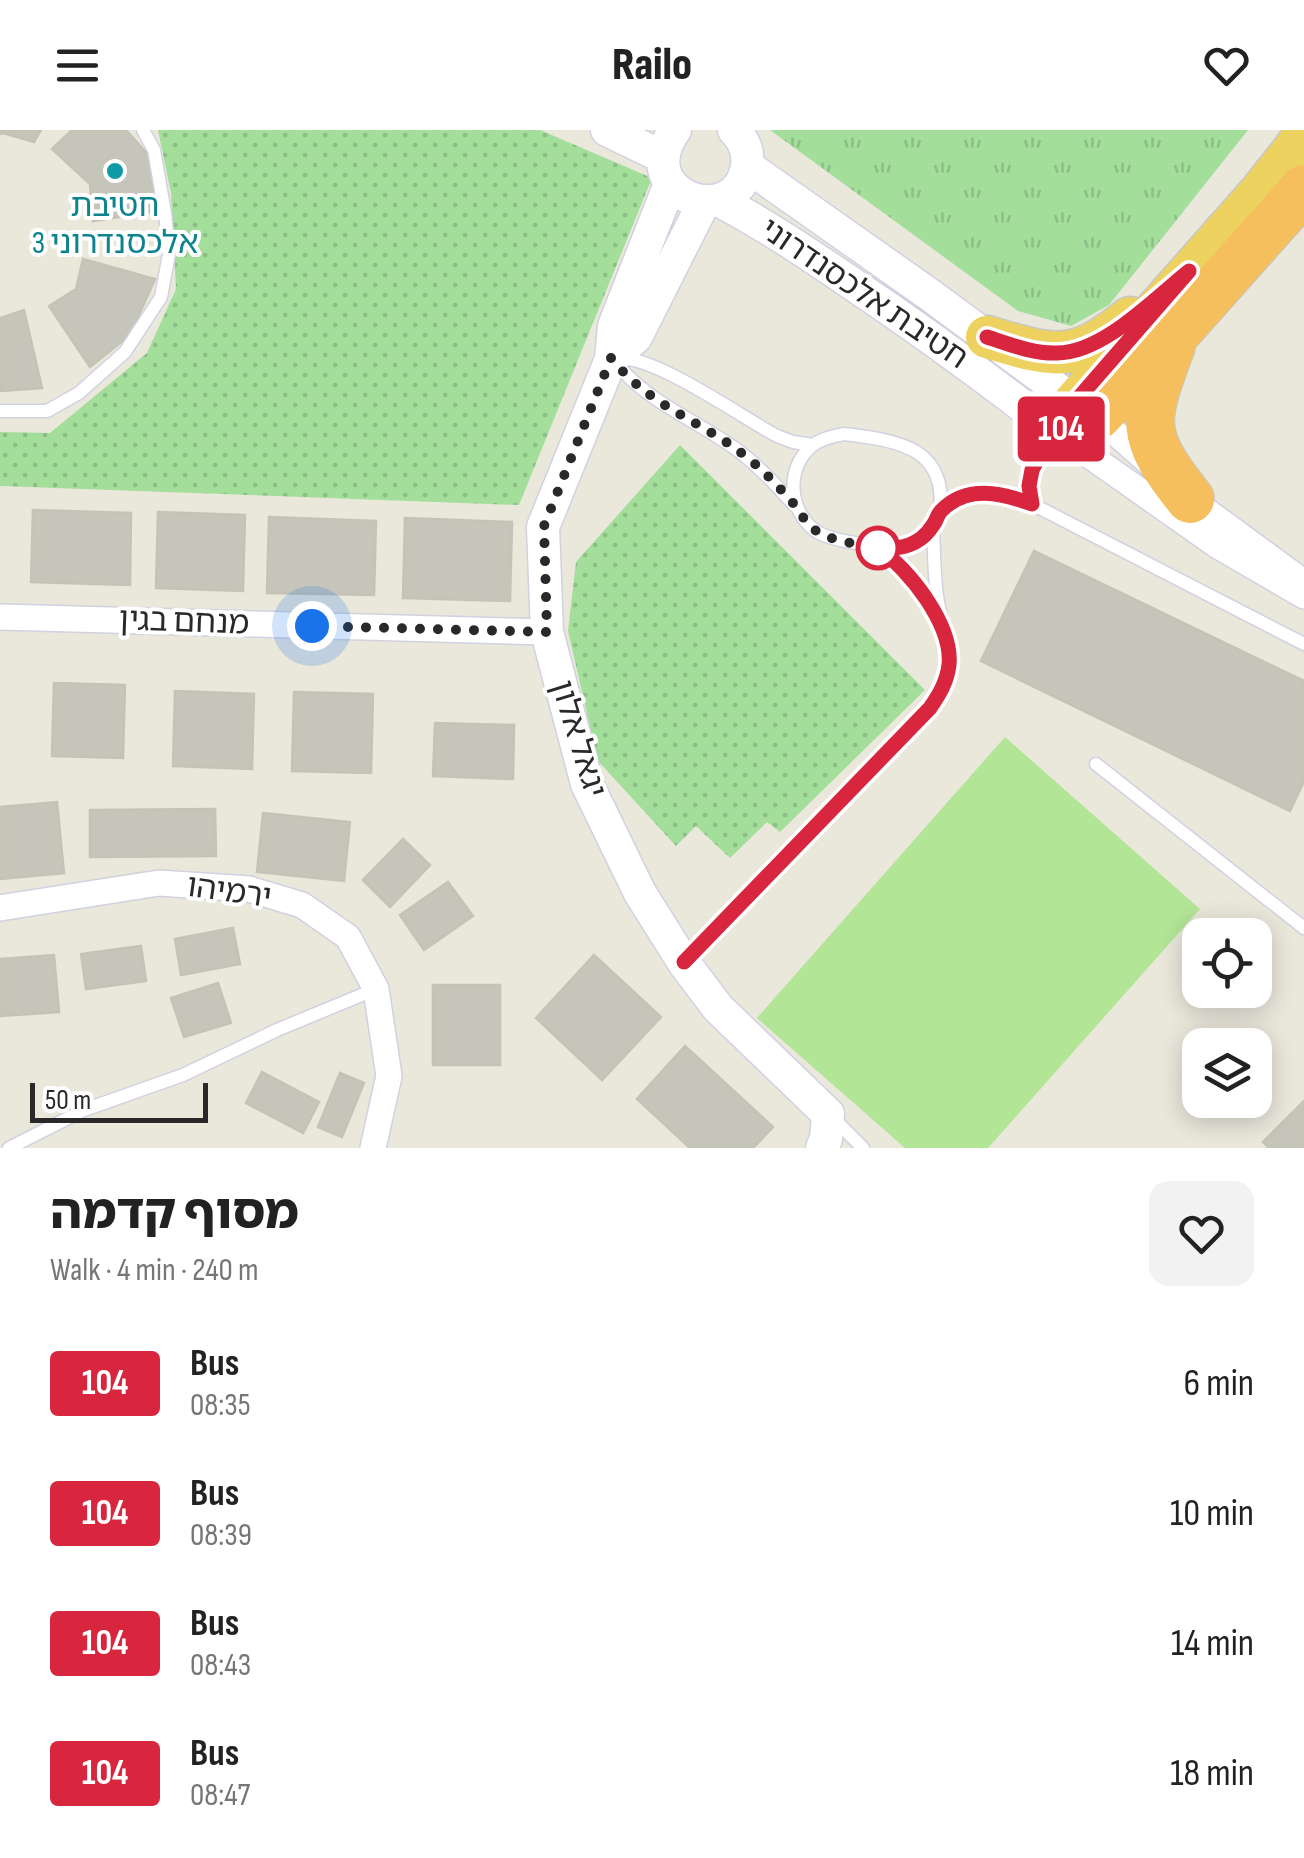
<!DOCTYPE html>
<meta charset="utf-8">
<style>
:root{--surface:#fff;--page:#f2f2f2;--text:#222;--muted:#767676}
body{margin:0;font-family:"Sofia Sans Condensed","Noto Sans Hebrew",sans-serif;background:var(--page);color:var(--text);height:100vh;display:flex;flex-direction:column;font-size:38px;white-space:nowrap}
*{box-sizing:border-box;margin:0}
p{font-size:32px;color:var(--muted)}
.icon{flex:none;width:55px;height:55px;fill:none;stroke:currentColor;stroke-width:2;stroke-linecap:round;stroke-linejoin:round}
.map{position:relative;height:1018px;overflow:hidden}
.sheet{display:flex;flex-direction:column;background:var(--surface);flex:1}
.sheet>*{flex:none}
.badge{padding:0 20px;border-radius:8px;font-size:35px;line-height:65px}
.fabs{position:absolute;left:1182px;top:788px;display:grid;gap:20px}
.fabs a{display:grid;place-items:center;width:90px;height:90px;border-radius:20px;background:var(--surface);box-shadow:0 5px 25px #0003;font-size:50px}
.scale{position:absolute;left:30px;bottom:25px;width:178px;box-sizing:border-box;padding-left:10px;border:5px solid #292929;border-top:0;font-size:28px;line-height:35px;white-space:nowrap;color:#292929;-webkit-text-stroke:8px #fff;paint-order:stroke}
.you{position:absolute;width:50px;height:50px;margin:-25px;border:8px solid #fff;border-radius:50%;background:#1a73e8;box-shadow:0 0 0 15px #1a73e833}
.map>.badge{position:absolute;translate:-50% -50%;box-shadow:0 0 0 5px #fff}
.round{display:grid;place-items:center;flex:none;width:105px;height:105px;border-radius:20px;background:var(--page)}
.head{display:flex;align-items:center;justify-content:space-between;height:170px;padding:0 50px}
h1{font-size:48px;font-weight:800;line-height:75px}
ul{padding:0;list-style:none}
li{display:flex;align-items:center;gap:30px;height:130px;padding:0 50px}
li div{flex:1}
li b{display:block;font-size:38px}
li em{font-style:normal}
li .badge{min-width:110px;font-weight:700;text-align:center}
header{display:flex;justify-content:space-between;align-items:center;height:130px;padding:0 50px;background:var(--surface);font-size:45px;font-weight:800}
.map>svg:first-child{display:block}
.grass{fill:url(#grass-tufts)}
.park{fill:url(#park-dots)}
.pitch{fill:#b3e597}
.building{fill:#c6c5ba;stroke:#c5c3b5;stroke-width:2.5}
.lines{fill:none;stroke-linecap:round;stroke-linejoin:round}
.service-casing{stroke:#d1d1e1;stroke-width:15}
.minor-casing{stroke:#d1d1e1;stroke-width:28}
.tertiary-casing{stroke:#d1d1e1;stroke-width:35}
.trunk-casing{stroke:#c7c7c7;stroke-width:45}
.motorway-casing{stroke:#c7c7c7;stroke-width:50}
.service{stroke:#fff;stroke-width:12}
.minor{stroke:#fff;stroke-width:25}
.tertiary{stroke:#fff;stroke-width:32}
.trunk{stroke:#eed260;stroke-width:42}
.motorway{stroke:#f4bf5c;stroke-width:48}
.line-casing{stroke:#fff;stroke-width:22}
.line{stroke:#d7263d;stroke-width:15}
.walk{stroke:#292929;stroke-width:10;stroke-dasharray:0 18}
.culture-dot{fill:#0f9aa8;stroke:#fff;stroke-width:4}
.stop-dot{fill:#fff;stroke:#d7263d;stroke-width:5}
.labels{text-anchor:middle;dominant-baseline:central;stroke-width:8;stroke-linejoin:round;paint-order:stroke}
.culture-label{font-size:32px;fill:#0d838f;stroke:#fff}
.street-label{font-size:32px;fill:#292929;stroke:#fff}
</style>
<header><svg class="icon" aria-label="menu" viewBox="0 0 24 24"><path d="M4 6h16M4 12h16M4 18h16"/></svg>Railo<svg class="icon" aria-label="heart" viewBox="0 0 24 24"><path d="M12 20l-8-8c-3-5 5-10 8-4 3-6 11-1 8 4z"/></svg></header>
<div class="map">
<svg width="1304" height="1018" viewBox="0 0 1304 1018">
<defs>
<pattern id="grass-tufts" width="24" height="20" patternUnits="userSpaceOnUse" patternTransform="scale(2.5)"><rect width="24" height="20" fill="#a3de9b"/><path d="M3 7l-1-3M5 7V3M7 7l1-3M15 17l-1-3M17 17v-4M19 17l1-3" fill="none" stroke="#8cbe86"/></pattern>
<pattern id="park-dots" width="8" height="8" patternUnits="userSpaceOnUse" patternTransform="scale(2.5)"><rect width="8" height="8" fill="#a3de9b"/><path d="M2 2h.1M6 6h.1" fill="none" stroke="#8cbe86" stroke-width="1.8" stroke-linecap="round"/></pattern>
</defs>
<rect width="100%" height="100%" fill="#eae7db"/>
<path class="grass" d="M770,0h478l-139,175 -38,21 -53,-15z"/>
<path class="park" d="M158,0h382l112,48 -133,327 -519,-19v-54l50,1 97,-80 29,-64 -5,-96z
M680,315l245,245 -145,142 -13,-10 -37,36 -34,-32 -20,20 -78,-85 -30,-130 8,-69z"/>
<path class="pitch" d="M1005,607l195,172 -212,239h-83l-148,-130z"/>
<path class="building" d="M0,0h41l-7,12 -31,-9 -3,1z
M72,0h54l25,28 8,53 -66,10 -3,-37 -38,-35z
M83,129l72,20 -25,56 -40,32 -41,-61 27,-17z
M24,180l18,78 -42,3v-73z
M33,380l98,3 -1,72 -99,-3z
M158,382l87,3 -2,76 -87,-3z
M269,387l107,4 -2,74 -107,-2z
M405,388l107,4 -2,79 -107,-3z
M1034,421l270,130v100l-14,30 -309,-150z
M54,553l71,2 -2,73 -71,-2z
M175,561l79,3 -2,75 -79,-3z
M294,562l79,2 -2,79 -79,-2z
M435,593l79,2 -1,54 -80,-3z
M57,672l7,71 -64,6v-72z
M215,679l1,47 -126,1v-47z
M263,683l87,9 -6,59 -87,-9z
M403,709l27,26 -40,42 -27,-27z
M448,752l25,34 -49,34 -24,-35z
M233,798l7,36 -59,11 -6,-36z
M141,816l5,35 -60,8 -5,-35z
M54,825l5,57 -59,4v-57z
M594,825l67,62 -59,63 -66,-62z
M218,853l13,40 -47,14 -13,-39z
M433,855h67v80h-67z
M685,916l88,81 -20,21h-63l-53,-49z
M262,942l57,30 -16,31 -57,-30z
M340,943l24,10 -22,54 -24,-10z
M1304,971v47h-35l-6,-6z"/>
<g class="lines">
<g class="service-casing">
<path id="service" d="M619,228c40,0 119,57 158,78l16,6 20,3
M613,230c34,42 77,57 120,87 23,16 43,38 62,59
M0,281h47l32,-18 46,-41 36,-55 8,-43 -4,-41 -11,-63 -11,-20
M844,304c24,3 54,6 74,19 36,24 28,87 -17,95 -15,3 -30,-1 -45,-5 -12,-2 -26,-4 -37,-10 -32,-19 -35,-69 -3,-90 9,-6 18,-7 28,-9z
M1032,374c-5,-30 1,-42 21,-65
M940,382c35,-24 52,-22 92,-8l272,140
M879,419c26,17 43,40 56,68
M1096,634l208,164
M684,833l246,-255c30,-42 14,-66 7,-112 -3,-23 -3,-47 -4,-70
M834,989l29,29
M9,1018l75,-38 99,-35 94,-45 99,-41"/>
</g>
<g class="minor-casing">
<path id="minor" d="M1092,282l98,87 104,76
M1059,304l159,112 86,50
M0,487l547,15
M0,778l159,-25 90,6 53,16 46,32 28,52 13,87 -16,72"/>
</g>
<g class="tertiary-casing">
<path id="tertiary" d="M607,0l56,27
M675,0c-47,66 62,102 72,36 2,-14 -3,-26 -13,-36
M747,36l183,129 145,107
M670,54l-56,142 -3,33 -68,168 4,105 40,152 53,109 44,70 34,45 110,106 -2,25 -4,9
M718,70c48,25 92,55 136,85 70,47 138,97 205,149
M611,229l25,-22 68,-135"/>
</g>
<g class="trunk-casing">
<path id="trunk" d="M987,207c67,20 87,27 143,-19
M1059,304l16,-32 184,-208 35,-44 10,-15"/>
</g>
<g class="motorway-casing">
<path id="motorway" d="M1171,216c-28,76 -33,88 19,153
M1059,304l38,-18 79,-83 128,-144"/>
</g>
<use href="#service" class="service"/>
<use href="#minor" class="minor"/>
<use href="#tertiary" class="tertiary"/>
<use href="#trunk" class="trunk"/>
<use href="#motorway" class="motorway"/>
</g>
<g class="lines">
<g class="line-casing">
<path id="line" d="M684,832l246,-254c9,-13 17,-26 19,-43 4,-40 -40,-96 -71,-117 22,2 42,-2 55,-23 4,-5 4,-10 8,-14 26,-27 61,-18 91,-7l-3,-18 3,-16 9,-17 18,-19 16,-32 114,-131c-35,28 -86,82 -132,82 -24,1 -48,-9 -70,-16"/>
</g>
<use href="#line" class="line"/>
<path class="walk" d="M312,496l235,6 -3,-106 67,-168c41,51 91,62 138,101 16,13 30,28 44,44 8,10 13,22 25,29 17,10 41,12 60,16"/>
</g>
<circle class="culture-dot" cx="115" cy="41" r="10"/>
<circle class="stop-dot" cx="878" cy="418" r="20"/>
<g class="labels">
<g class="culture-label">
<text x="115" y="76">חטיבת<tspan x="115" dy="37">אלכסנדרוני 3</tspan></text>
</g>
<g class="street-label">
<text transform="translate(864 164) rotate(34)">חטיבת אלכסנדרוני</text>
<text transform="translate(184 492) rotate(2)">מנחם בגין</text>
<text transform="translate(578 609) rotate(73)">יגאל אלון</text>
<text transform="translate(229 762) rotate(8)">ירמיהו</text>
</g>
</g>
</svg>
<div class="fabs">
<a><svg class="icon" aria-label="locate" viewBox="0 0 24 24"><circle cx="12" cy="12" r="6"/><path d="M12 2v4M12 18v4M2 12h4M18 12h4"/></svg></a>
<a><svg class="icon" aria-label="layers" viewBox="0 0 24 24"><path d="M12 4l9 5-9 5-9-5zM3 14l9 5 9-5"/></svg></a>
</div>
<div class="scale">50 m</div>
<div class="you" style="left:312px;top:496px"></div>
<b class="badge" style="left:1061px;top:299px;background:#d7263d;color:#fff">104</b>
</div>
<section class="sheet">
<div class="head"><div><h1>מסוף קדמה</h1><p>Walk · 4 min · 240 m</p></div><a class="round"><svg class="icon" aria-label="heart" viewBox="0 0 24 24"><path d="M12 20l-8-8c-3-5 5-10 8-4 3-6 11-1 8 4z"/></svg></a></div>
<ul>
<li><span class="badge" style="background:#d7263d;color:#fff">104</span><div><b>Bus</b><p>08:35</p></div><em>6 min</em></li>
<li><span class="badge" style="background:#d7263d;color:#fff">104</span><div><b>Bus</b><p>08:39</p></div><em>10 min</em></li>
<li><span class="badge" style="background:#d7263d;color:#fff">104</span><div><b>Bus</b><p>08:43</p></div><em>14 min</em></li>
<li><span class="badge" style="background:#d7263d;color:#fff">104</span><div><b>Bus</b><p>08:47</p></div><em>18 min</em></li>
</ul>
</section>
